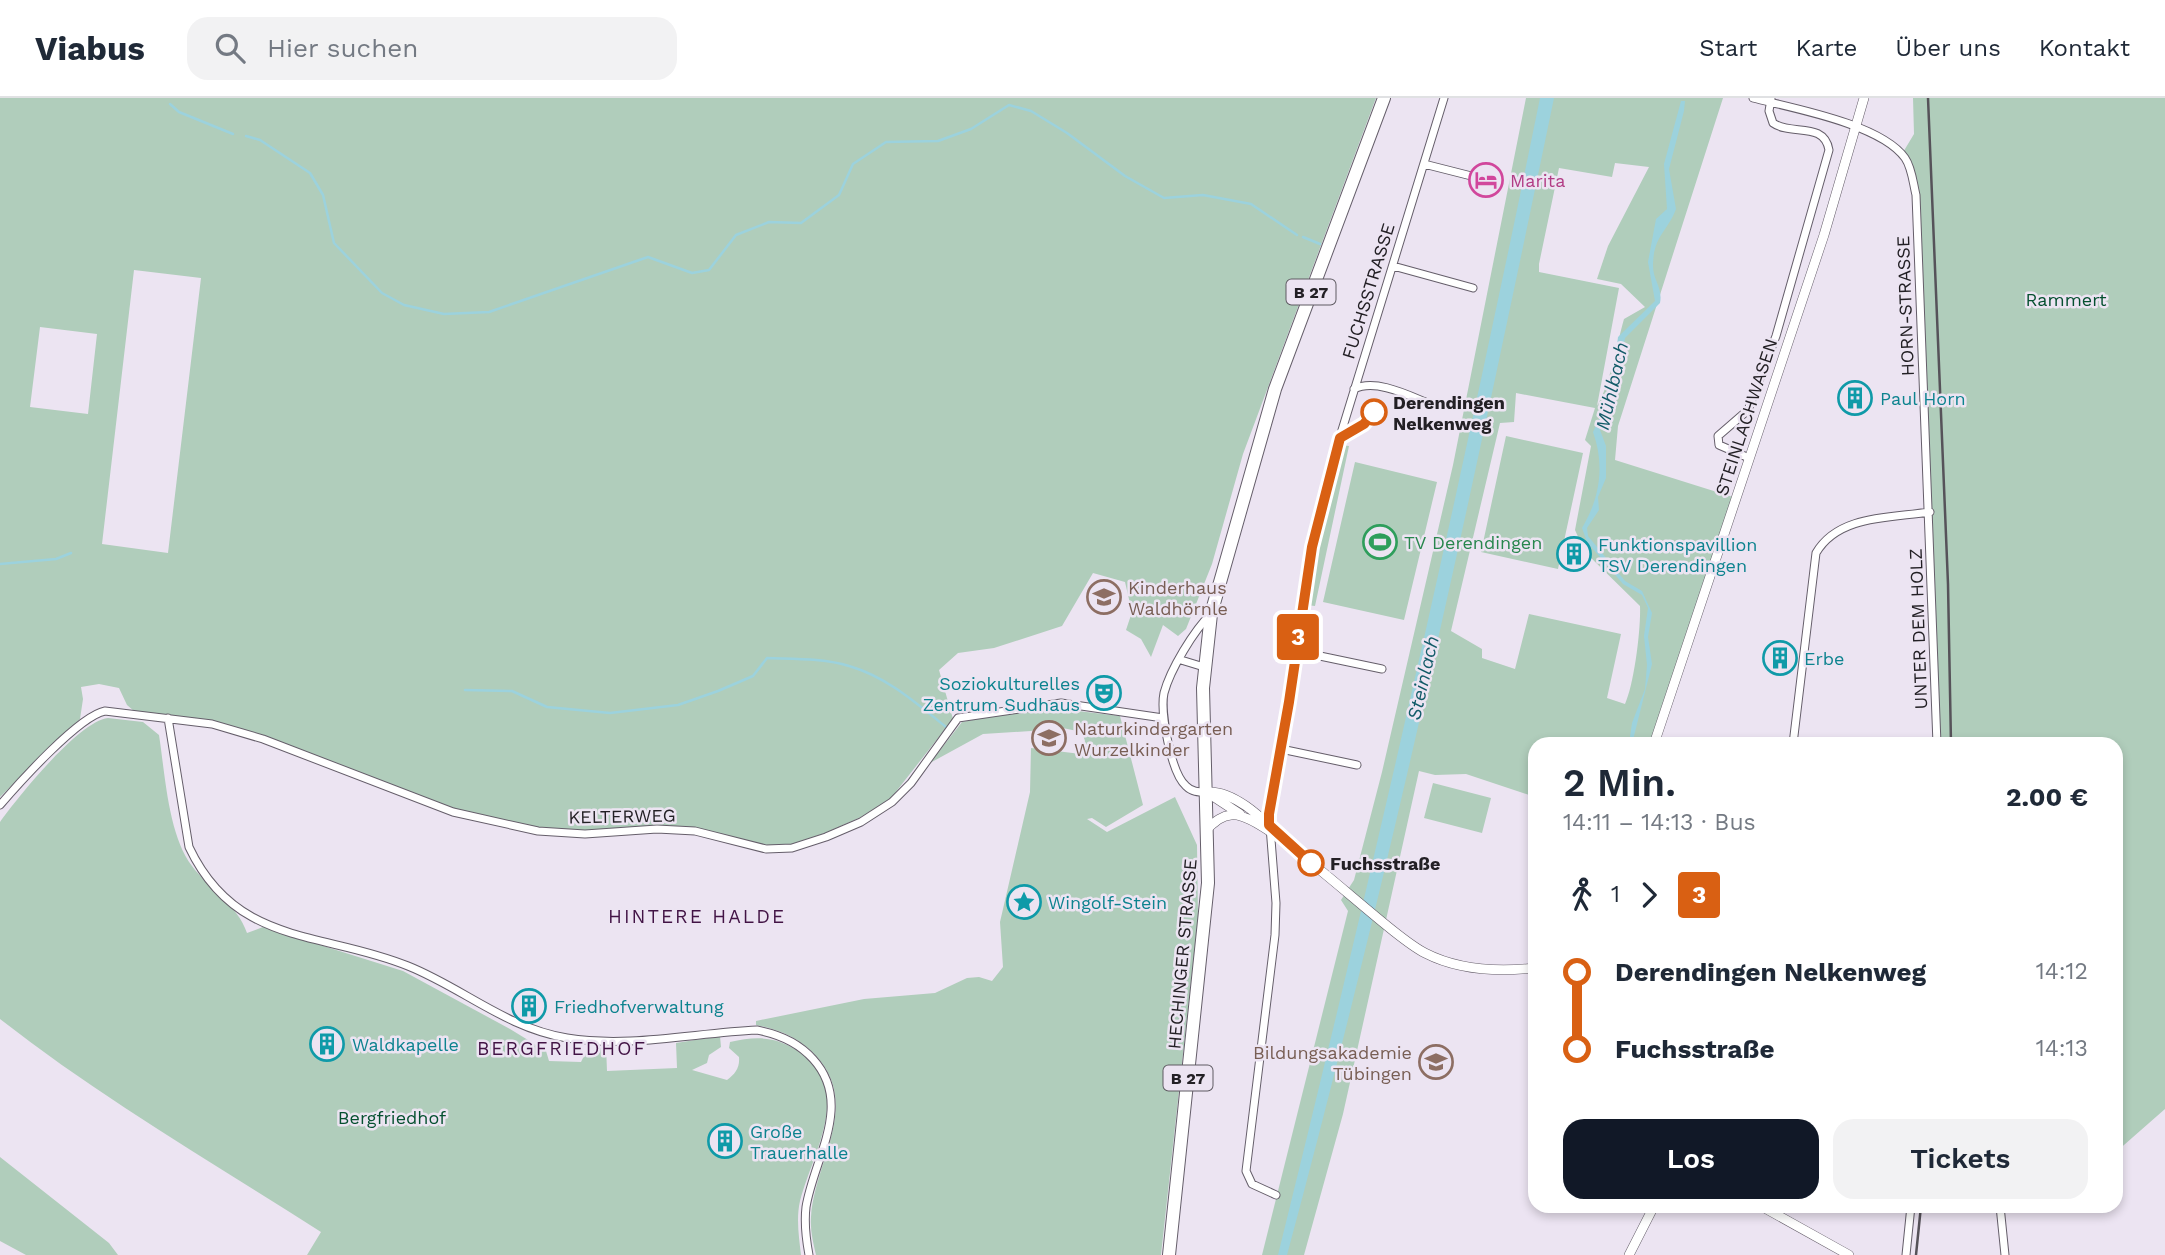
<!DOCTYPE html>
<html lang="de">
<meta charset="utf-8">
<style>
:root{--surface:#fff;--page:#f2f2f3;--text:#1f2937;--muted:#747a83;--line:#e0e1e3;--accent:#111827}
body{margin:0;font-family:"Work Sans",sans-serif;background:var(--page);color:var(--text);height:100vh;display:flex;flex-direction:column;font-size:26px;white-space:nowrap}
*{box-sizing:border-box;margin:0}
p{font-size:23px;color:var(--muted)}
.icon{flex:none;width:38px;height:38px;fill:none;stroke:currentColor;stroke-width:2;stroke-linecap:round;stroke-linejoin:round}
.map{position:relative;flex:1;overflow:hidden}
.drawer{position:absolute;left:1528px;top:639px;width:595px;height:476px;display:flex;flex-direction:column;background:var(--surface);border-radius:21px;box-shadow:0 4px 10px #0003}
.drawer>*{flex:none}
.badge{padding:0 14px;border-radius:5px;font-size:24px;line-height:46px}
.map>.badge{position:absolute;translate:-50% -50%;box-shadow:0 0 0 4px #fff}
.legs{display:flex;align-items:center;gap:10px;height:77px;padding:0 35px;font-size:23px}
.legs p{margin-inline-start:auto}
.summary{display:flex;align-items:center;justify-content:space-between;height:119px;padding:0 35px}
h1{font-size:38px;font-weight:600;line-height:52px}
.button{display:flex;gap:14px;margin-top:auto;padding:14px 35px}
.button a{flex:1;height:80px;border-radius:21px;background:var(--accent);color:#fff;font-size:28px;font-weight:600;line-height:80px;text-align:center}
.button a+a{background:var(--page);color:var(--text)}
ul{padding:0 35px;list-style:none}
li{display:flex;align-items:center;gap:24px;height:77px;font-size:26px}
li i{display:grid;place-items:center;width:10px;height:100%;margin:0 9px;background:currentColor}
li i::after{content:'';width:18px;height:18px;margin:-9px;border:5px solid;border-radius:50%;background:var(--surface)}
li p{margin-inline-start:auto}
li:first-child i{background:linear-gradient(#0000 50%,currentColor 0)}
li:last-child i{background:linear-gradient(currentColor 50%,#0000 0)}
header{display:flex;align-items:center;gap:42px;box-sizing:border-box;height:98px;padding:0 35px;background:var(--surface);border-bottom:2px solid var(--line)}
header strong{font-size:33px}
nav{display:flex;gap:38px;margin-inline-start:auto;font-size:24px}
.search{width:490px;height:63px;background:var(--page);display:flex;align-items:center;gap:18px;box-sizing:border-box;padding:0 24px;border-radius:21px;color:var(--muted);font-size:26px}
.map>svg:first-child{display:block}
.green{fill:#b0cdbb;fill-rule:evenodd}
.water{fill:#9cd2dd}
.lines{fill:none;stroke-linecap:round;stroke-linejoin:round}
.stream{stroke:#9cd2dd;stroke-width:2.5}
.minor-casing{stroke:#655e6a;stroke-width:9}
.tertiary-casing{stroke:#655e6a;stroke-width:10}
.primary-casing{stroke:#655e6a;stroke-width:14}
.minor{stroke:#fff;stroke-width:7}
.tertiary{stroke:#fff;stroke-width:9}
.primary{stroke:#fff;stroke-width:12}
.rail{stroke:#565259;stroke-width:2.5}
.line-1-casing{stroke:#fff;stroke-width:16}
.line-1{stroke:#d96013;stroke-width:10}
.stop-1-dot{fill:#fff;stroke:#d96013;stroke-width:3.5}
.labels{text-anchor:middle;dominant-baseline:central;stroke-width:5;stroke-linejoin:round;paint-order:stroke}
.shield{fill:#ece4f2;stroke:#5f5b62;stroke-width:2}
.shield-label{font-size:16px;font-weight:bold;fill:#232025}
.hotel-label{font-size:18px;fill:#b23c85;stroke:#ece4f2;text-anchor:start}
.street-label{font-size:18px;fill:#232025;stroke:#ece4f2}
.park-label{font-size:18px;fill:#055030;stroke:#ece4f2}
.culture-label{font-size:18px;fill:#0d838f;stroke:#ece4f2;text-anchor:start}
.stop-label{font-size:18px;font-weight:bold;fill:#232025;stroke:#ece4f2;text-anchor:start}
.leisure-label{font-size:18px;fill:#27864d;stroke:#ece4f2;text-anchor:start}
.education-label{font-size:18px;fill:#785e54;stroke:#ece4f2;text-anchor:start}
.water-label{font-size:19px;font-style:italic;fill:#125b68;stroke:#ece4f2}
.neighbourhood-label{font-size:19px;letter-spacing:2px;fill:#421345;stroke:#ece4f2}
</style>
<header>
<strong>Viabus</strong>
<div class="search"><svg class="icon" aria-label="search" viewBox="0 0 24 24"><circle cx="10" cy="10" r="6"/><path d="M15 15l6 6"/></svg>Hier suchen</div>
<nav><a>Start</a><a>Karte</a><a>Über uns</a><a>Kontakt</a></nav>
</header>
<div class="map">
<svg width="2165" height="1157" viewBox="0 0 2165 1157">
<rect width="100%" height="100%" fill="#ece4f2"/>
<path class="green" d="M0,0h1376l-133,356 -31,110 -26,65 -8,7 -15,-11 -12,32 -10,-18 -15,-9 6,-18 -7,-30 -32,-9 -31,53 -68,22 -36,5 -19,17 14,49 -62,79 -30,19 -36,16 -33,11 -26,2 -110,-19 -71,3 -47,-2 -85,-20 -190,-72 -52,-15 -77,-10 -7,-6 -8,-17 -20,-4 -18,3 2,12 -3,20 -80,78zM134,172l67,8 -33,275 -66,-9zM40,229l57,7 -9,80 -58,-7z
M1526,0h197l-105,328 -3,34 121,38 -82,246h-119v53l-69,-23 -31,1 -16,-4 -76,343 -39,141h-42l86,-344 -7,-11 13,-20 28,-108 71,-307zM1615,65l34,4 -41,79 -11,33 24,5 24,23 -21,12c-8,28 -13,63 -27,87l22,-118 -80,-16v-8l20,-96 53,9zM1516,295l79,15 -10,32 6,6 -16,84 10,22 55,54c1,23 -6,79 -15,98l-18,-6 14,-64 -92,-20 -14,55 -33,-11v-9l-31,-18 49,-208 14,-1z
M1913,0h252v1011l-49,43v-408h-179l-21,-549 -14,-41 12,-20z
M1506,338l77,17 -25,116 -77,-17z
M1342,347l7,1 -34,160 -8,-1z
M1355,364l82,20 -33,138 -81,-18z
M1061,611l59,7 23,89 -37,22 -14,-9 -5,1 20,13 68,-35 22,48 1,72 -37,338h-345c-3,-13 -6,-25 -5,-38 3,-54 50,-111 6,-160 -17,-19 -37,-27 -61,-32v-4l108,-22 71,-6 32,-15 12,-1 13,4 11,-14 -3,-45 30,-130 1,-44 50,6 4,-13 -3,-9 -29,-6 -22,5 -48,3 -53,29 32,-41 63,-12z
M108,620l35,4 16,13c6,38 9,100 33,131 18,24 45,38 55,67l16,-6 140,44 107,58 36,22 3,10 32,1 4,-8 21,-8 1,25 70,-3 -1,-25 44,-7 1,11 -12,8 -2,8 -15,7 35,10c8,-6 13,-12 12,-23l-10,-9 1,-6c27,-6 47,-6 71,11 53,37 11,101 -1,148 -4,18 -1,36 1,54h-494l14,-23c-108,-69 -220,-134 -321,-213v-197c18,-25 79,-101 108,-104z
M1433,685l58,15 -9,35 -58,-15z
M0,1059l109,86 9,12h-92l-26,-14z"/>
<path class="water" d="M1540,0h14c-80,387 -164,775 -267,1157h-9c95,-384 183,-769 262,-1157z
M1681,3h4l-1,10 -15,58 7,40c-8,22 -23,27 -23,57 0,14 10,22 7,37l-35,35 -11,69 -14,23 6,16v32l-8,19 1,13 -12,18 1,8 37,45 17,10 10,22 -4,24 4,27 -20,80h-3l3,-21 13,-34 2,-24 -3,-29 4,-28 -6,-13 -19,-11 -36,-42 -5,-14c18,-30 23,-63 11,-96l18,-38 7,-57 37,-36 -7,-39 8,-43 11,-10 -3,-45z"/>
<g class="lines">
<path class="stream" d="M170,6l9,8 54,22
M246,38l14,4 50,33 13,22 11,48 48,50 22,12 40,9 45,-2 159,-55 44,16 17,-3 27,-35 33,-13 32,1 38,-28 14,-31 33,-22 52,-1 33,-12 38,-24 22,6 36,22 58,43 39,22 39,-3 48,9 46,31
M1303,139l17,7
M0,466l56,-5 15,-6
M465,592l47,1 35,16 63,6 68,-8 40,-14 35,-15 14,-18c26,1 57,0 82,8 38,11 67,37 97,61"/>
<g class="minor-casing">
<path id="minor" d="M1753,0c39,10 128,26 152,60 7,10 8,25 11,37l21,549
M1424,66l67,17
M1393,168l80,22
M1354,291c22,-11 56,7 76,15
M1749,360l-30,-13 -1,-9 30,-26 28,-74 53,-186c-5,-29 -38,-14 -56,-27l-4,-12 2,-12
M1296,553l86,18
M1181,562l23,7
M168,620l21,129c47,100 134,84 219,119 55,22 98,62 159,72 62,10 127,-5 190,-8 21,4 41,12 56,29 41,45 1,99 -7,148 -2,17 0,32 3,48
M1793,646l23,-191c22,-38 74,-35 114,-41
M1281,651l76,16
M1206,694c-8,0 -14,0 -20,-6 -15,-13 -26,-74 -22,-93 6,-23 30,-63 47,-79
M0,707c19,-22 79,-89 105,-94l107,13 51,15 190,73 85,19 47,3 72,-5 38,2 71,18 26,-1 34,-11 35,-15 31,-20 19,-19 47,-65 103,-15 102,15
M1276,1097l-24,-11 -6,-13 29,-236 1,-32 -7,-89 20,-112 23,-155 30,-117 102,-332
M2000,1108l5,49
M1906,1157l5,-49"/>
</g>
<g class="tertiary-casing">
<path id="tertiary" d="M1654,646l170,-509 40,-137
M1207,694c26,-2 54,25 71,42
M1208,695l32,21
M1208,730c7,-6 13,-12 23,-13 34,-5 153,117 194,138 33,17 73,19 110,15
M1761,1108l88,49
M1629,1157l25,-49"/>
</g>
<g class="primary-casing">
<path id="primary" d="M1169,1157l39,-372 -5,-195 8,-74 64,-225 109,-291"/>
</g>
<use href="#minor" class="minor"/>
<use href="#tertiary" class="tertiary"/>
<use href="#primary" class="primary"/>
<path class="rail" d="M1928,0l20,486 3,160
M1916,1157l5,-49"/>
</g>
<g class="lines">
<g class="line-1-casing">
<path id="line-1" d="M1311,765l-42,-38v-11l20,-112 23,-155 28,-109 24,-14 10,-12"/>
</g>
<use href="#line-1" class="line-1"/>
</g>
<defs>
<g id="hotel-ring" transform="scale(1.75)"><circle r="9.5" fill="#ece4f2" stroke="#d1479c" stroke-width="1.5"/><path d="M-6-4.5h1.5V1H6V5H4.5V3h-9V5H-6ZM-4 0a1.8 1.8 0 1 1 3.6 0ZM.5 0V-2.5h3Q6-2.5 6 0Z" fill="#d1479c"/></g>
<g id="building-ring" transform="scale(1.75)"><circle r="9.5" fill="#ece4f2" stroke="#0f9aa8" stroke-width="1.5"/><path d="M-4-6H4V6H1V3H-1V6H-4ZM-2.5-4.3h1.7v1.8h-1.7ZM.8-4.3h1.7v1.8H.8ZM-2.5-1h1.7V.8h-1.7ZM.8-1h1.7V.8H.8Z" fill="#0f9aa8"/></g>
<g id="stadium-ring" transform="scale(1.75)"><circle r="9.5" fill="#ece4f2" stroke="#2e9e5b" stroke-width="1.5"/><path d="M0-5a6.5 5 0 1 0 0 10a6.5 5 0 1 0 0-10ZM-3.5-1.8h7v3.6h-7Z" fill="#2e9e5b"/></g>
<g id="school-ring" transform="scale(1.75)"><circle r="9.5" fill="#ece4f2" stroke="#8d6e63" stroke-width="1.5"/><path d="M0-5L7-2L0 1L-7-2ZM-4 1L0 2.5L4 1V4Q0 6-4 4Z" fill="#8d6e63"/></g>
<g id="theatre-ring" transform="scale(1.75)"><circle r="9.5" fill="#ece4f2" stroke="#0f9aa8" stroke-width="1.5"/><path d="M-5-5.5Q0-4 5-5.5V0Q5 5 0 6Q-5 5-5 0ZM-3.3-2.5H-1v1.5H-3.3ZM1-2.5H3.3v1.5H1ZM-2.8 1Q0 5.5 2.8 1Z" fill="#0f9aa8"/></g>
<g id="sight-ring" transform="scale(1.75)"><circle r="9.5" fill="#ece4f2" stroke="#0f9aa8" stroke-width="1.5"/><path d="M0-6L1.8-2.2L6-1.7L2.9 1.2L3.7 5.4L0 3.3L-3.7 5.4L-2.9 1.2L-6-1.7L-1.8-2.2Z" fill="#0f9aa8"/></g>
<g id="university-ring" transform="scale(1.75)"><circle r="9.5" fill="#ece4f2" stroke="#8d6e63" stroke-width="1.5"/><path d="M0-5L7-2L0 1L-7-2ZM-4 1L0 2.5L4 1V4Q0 6-4 4Z" fill="#8d6e63"/></g>
</defs>
<g fill-rule="evenodd">
<use href="#hotel-ring" x="1486" y="82"/>
<use href="#building-ring" x="1855" y="300"/>
<use href="#stadium-ring" x="1380" y="444"/>
<use href="#building-ring" x="1574" y="456"/>
<use href="#school-ring" x="1104" y="499"/>
<use href="#building-ring" x="1780" y="560"/>
<use href="#theatre-ring" x="1104" y="595"/>
<use href="#school-ring" x="1049" y="640"/>
<use href="#sight-ring" x="1024" y="804"/>
<use href="#building-ring" x="529" y="908"/>
<use href="#building-ring" x="327" y="946"/>
<use href="#university-ring" x="1436" y="964"/>
<use href="#building-ring" x="725" y="1043"/>
</g>
<g class="stop-1-dot">
<circle cx="1374" cy="314" r="12"/>
<circle cx="1311" cy="765" r="12"/>
</g>
<g class="labels">
<g class="shield">
<rect x="1286.5" y="181.5" width="49" height="25" rx="5"/>
<rect x="1163.5" y="967.5" width="49" height="25" rx="5"/>
</g>
<g class="shield-label">
<text x="1311" y="194">B 27</text>
<text x="1188" y="980">B 27</text>
</g>
<g class="hotel-label">
<text x="1510" y="82">Marita</text>
</g>
<g class="street-label">
<text transform="translate(1368 193) rotate(-73)">FUCHSSTRASSE</text>
<text transform="translate(1905 208) rotate(-92)">HORN-STRASSE</text>
<text transform="translate(1746 319) rotate(-72)">STEINLACHWASEN</text>
<text transform="translate(1918 531) rotate(-92)">UNTER DEM HOLZ</text>
<text transform="translate(622 718) rotate(-1)">KELTERWEG</text>
<text transform="translate(1182 856) rotate(-85)">HECHINGER STRASSE</text>
</g>
<g class="park-label">
<text x="2066" y="201">Rammert</text>
<text x="392" y="1019">Bergfriedhof</text>
</g>
<g class="culture-label">
<text x="1880" y="300">Paul Horn</text>
<text x="1598" y="446">Funktionspavillion<tspan x="1598" dy="21">TSV Derendingen</tspan></text>
<text x="1804" y="560">Erbe</text>
<text x="1080" y="585" text-anchor="end">Soziokulturelles<tspan x="1080" dy="21">Zentrum Sudhaus</tspan></text>
<text x="1048" y="804">Wingolf-Stein</text>
<text x="554" y="908">Friedhofverwaltung</text>
<text x="352" y="946">Waldkapelle</text>
<text x="750" y="1033">Große<tspan x="750" dy="21">Trauerhalle</tspan></text>
</g>
<g class="stop-label">
<text x="1393" y="304">Derendingen<tspan x="1393" dy="21">Nelkenweg</tspan></text>
<text x="1330" y="765">Fuchsstraße</text>
</g>
<g class="leisure-label">
<text x="1404" y="444">TV Derendingen</text>
</g>
<g class="education-label">
<text x="1128" y="489">Kinderhaus<tspan x="1128" dy="21">Waldhörnle</tspan></text>
<text x="1074" y="630">Naturkindergarten<tspan x="1074" dy="21">Wurzelkinder</tspan></text>
<text x="1412" y="954" text-anchor="end">Bildungsakademie<tspan x="1412" dy="21">Tübingen</tspan></text>
</g>
<g class="water-label">
<text transform="translate(1612 288) rotate(-77)">Mühlbach</text>
<text transform="translate(1423 580) rotate(-77)">Steinlach</text>
</g>
<g class="neighbourhood-label">
<text x="697" y="818">HINTERE HALDE</text>
<text x="562" y="950">BERGFRIEDHOF</text>
</g>
</g>
</svg>
<b class="badge" style="left:1298px;top:539px;background:#d96013;color:#fff">3</b>
<section class="drawer">
<div class="summary"><div><h1>2 Min.</h1><p>14:11 – 14:13 · Bus</p></div><b>2.00 €</b></div>
<div class="legs"><svg class="icon" aria-label="walk" viewBox="0 0 24 24"><circle cx="13" cy="4" r="2"/><path d="M13 8l-2 6 4 7M11 14l-3 7M7 12l3-4h3l4 4"/></svg>1<svg class="icon" aria-label="forward" viewBox="0 0 24 24"><path d="M9 5l7 7-7 7"/></svg><b class="badge" style="background:#d96013;color:#fff">3</b></div>
<ul>
<li><i style="color:#d96013"></i><b>Derendingen Nelkenweg</b><p>14:12</p></li>
<li><i style="color:#d96013"></i><b>Fuchsstraße</b><p>14:13</p></li>
</ul>
<div class="button"><a>Los</a><a>Tickets</a></div>
</section>
</div>
